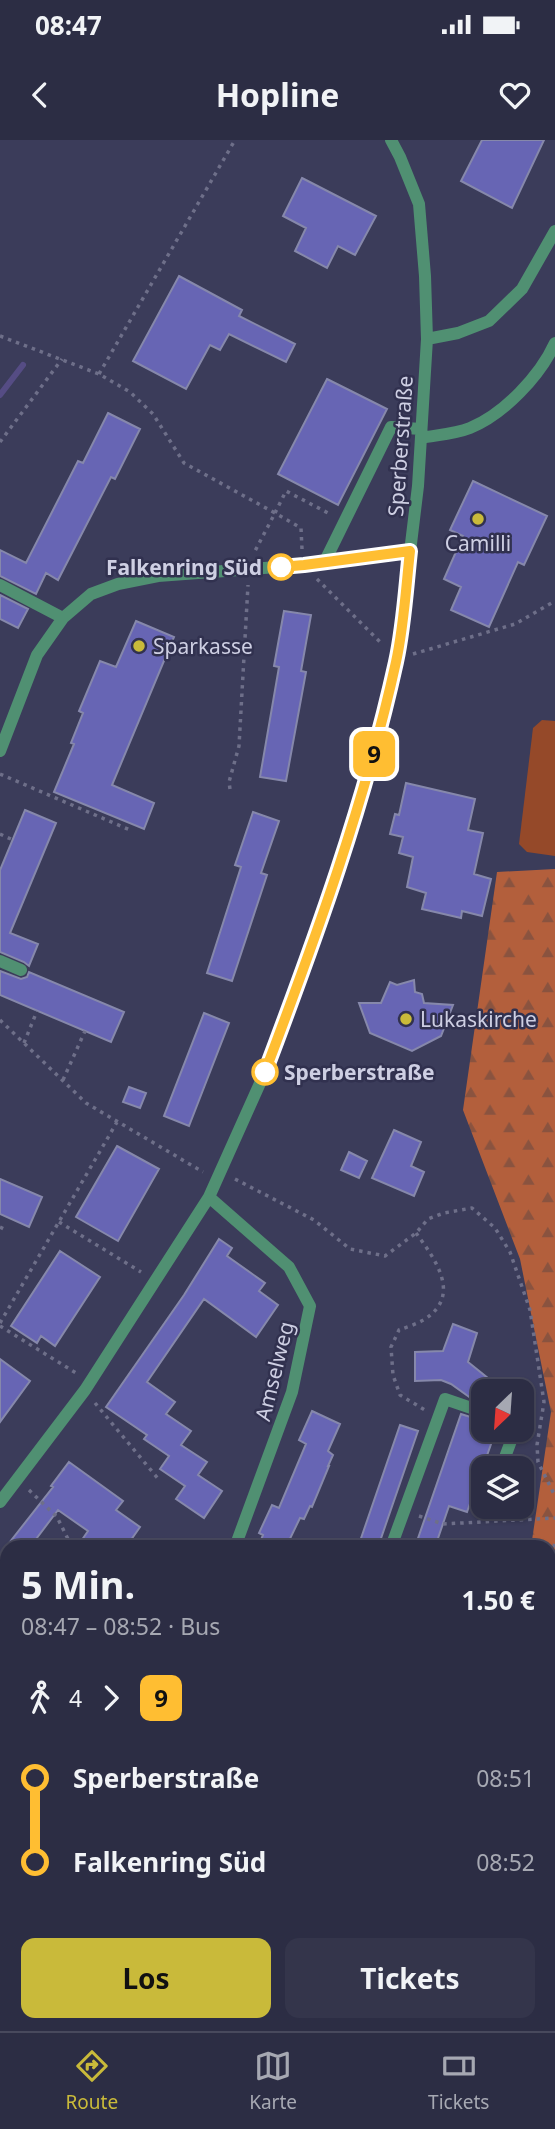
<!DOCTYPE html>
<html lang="de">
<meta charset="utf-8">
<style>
:root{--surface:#2c2d44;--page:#34354b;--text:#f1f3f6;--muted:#a6a8b2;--line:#48495d;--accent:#c9ba3a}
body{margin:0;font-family:"Noto Sans",sans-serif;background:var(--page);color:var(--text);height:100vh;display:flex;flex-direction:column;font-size:26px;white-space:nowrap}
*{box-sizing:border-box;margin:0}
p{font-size:23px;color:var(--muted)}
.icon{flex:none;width:38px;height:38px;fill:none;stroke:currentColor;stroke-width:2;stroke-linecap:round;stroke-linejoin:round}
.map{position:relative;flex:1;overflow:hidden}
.panel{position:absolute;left:0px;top:1400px;width:556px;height:492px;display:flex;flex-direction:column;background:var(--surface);border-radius:21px 21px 0 0;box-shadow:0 2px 5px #0004,0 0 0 2px var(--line)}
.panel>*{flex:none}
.badge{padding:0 14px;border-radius:10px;font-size:24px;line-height:46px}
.needle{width:46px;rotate:205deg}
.tools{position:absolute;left:471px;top:1239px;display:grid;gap:14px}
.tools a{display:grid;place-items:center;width:63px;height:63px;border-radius:14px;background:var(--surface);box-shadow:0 2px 5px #0004,0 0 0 2px var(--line);font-size:35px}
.map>.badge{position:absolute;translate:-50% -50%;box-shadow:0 0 0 4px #fff}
.legs{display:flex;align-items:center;gap:10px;height:77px;padding:0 21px;font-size:23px}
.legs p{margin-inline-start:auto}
.overview{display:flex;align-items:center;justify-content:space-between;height:119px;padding:0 21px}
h1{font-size:38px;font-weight:700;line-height:52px}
.primary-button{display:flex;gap:14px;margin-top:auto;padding:14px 21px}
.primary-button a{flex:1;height:80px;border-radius:14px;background:var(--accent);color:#111;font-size:28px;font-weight:700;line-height:80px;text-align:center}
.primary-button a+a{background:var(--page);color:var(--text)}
ul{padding:0 21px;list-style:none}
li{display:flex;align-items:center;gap:24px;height:84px;font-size:26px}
li i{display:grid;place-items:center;width:10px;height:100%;margin:0 9px;background:currentColor}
li i::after{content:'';width:18px;height:18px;margin:-9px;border:5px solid;border-radius:50%;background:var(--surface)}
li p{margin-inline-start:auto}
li:first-child i{background:linear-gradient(#0000 50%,currentColor 0)}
li:last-child i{background:linear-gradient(currentColor 50%,#0000 0)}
.status{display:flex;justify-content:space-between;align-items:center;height:49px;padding:0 35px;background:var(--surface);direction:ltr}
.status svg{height:19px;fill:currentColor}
header{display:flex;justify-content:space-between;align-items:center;height:91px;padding:0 21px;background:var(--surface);font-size:32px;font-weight:700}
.tab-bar{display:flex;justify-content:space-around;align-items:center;height:98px;border-top:2px solid var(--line);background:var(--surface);font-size:19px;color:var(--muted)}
.tab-bar a{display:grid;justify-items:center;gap:4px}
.tab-bar .active{color:var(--accent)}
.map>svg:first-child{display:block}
.built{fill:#434368}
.grass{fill:#954929}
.forest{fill:url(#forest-firs)}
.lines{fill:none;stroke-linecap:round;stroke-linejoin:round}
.stream{stroke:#554c84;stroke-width:6}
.building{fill:#6765b4;stroke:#8688ab;stroke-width:2}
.path{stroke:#6e6f89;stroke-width:3.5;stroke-dasharray:3.5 5;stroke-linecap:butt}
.minor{stroke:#509072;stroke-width:12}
.line-1-casing{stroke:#fff;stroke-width:16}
.line-1{stroke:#ffbe32;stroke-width:10}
.poi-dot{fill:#c9ba3a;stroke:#31314f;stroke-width:2.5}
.stop-1-dot{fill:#fff;stroke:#ffbe32;stroke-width:3.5}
.labels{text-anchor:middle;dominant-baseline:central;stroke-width:5;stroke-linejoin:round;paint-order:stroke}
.street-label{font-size:21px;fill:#cecfe3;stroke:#31314f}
.poi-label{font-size:21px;fill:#cecfe3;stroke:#31314f;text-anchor:start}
.stop-label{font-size:21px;font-weight:bold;fill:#cecfe3;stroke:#31314f;text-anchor:end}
</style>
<div class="status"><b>08:47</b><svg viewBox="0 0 49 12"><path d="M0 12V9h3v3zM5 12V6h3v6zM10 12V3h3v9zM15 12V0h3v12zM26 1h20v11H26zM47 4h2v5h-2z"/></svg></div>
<header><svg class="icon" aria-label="back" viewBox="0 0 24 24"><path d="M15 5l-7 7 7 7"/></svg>Hopline<svg class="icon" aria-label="heart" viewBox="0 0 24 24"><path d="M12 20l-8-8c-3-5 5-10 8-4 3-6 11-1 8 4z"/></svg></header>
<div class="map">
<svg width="555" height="1891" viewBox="0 0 555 1891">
<defs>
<pattern id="forest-firs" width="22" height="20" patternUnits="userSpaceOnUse" patternTransform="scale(1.75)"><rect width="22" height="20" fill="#b35f3c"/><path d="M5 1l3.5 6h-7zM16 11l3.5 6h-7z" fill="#8a533f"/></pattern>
</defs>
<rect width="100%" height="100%" fill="#3b3c5a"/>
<path class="built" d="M7,1564v283l-7,-2v-278z
M550,1823l5,21v47h-355l1,-6h349z"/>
<path class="grass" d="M542,580l13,1v135l-28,-4 -8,-8 14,-116z"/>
<path class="forest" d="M555,729v1020l-5,-25v-317h-19l20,-135 -31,-153 -57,-149 34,-238z"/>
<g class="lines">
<path class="stream" d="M0,255l23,-30"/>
</g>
<path class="building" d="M482,0h62l-32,68 -51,-27z
M302,38l74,38 -21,39 -17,-9 -11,22 -32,-17 11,-23 -23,-12z
M179,136l63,34 -3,6 56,28 -9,18 -57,-28 -9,16 -10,-5 -24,44 -53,-28z
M327,239l60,30 -49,96 -60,-31z
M108,273l32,16 -25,50 -4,-2 -53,103 -12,-7 -10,21 -36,-18v-26l26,13 52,-102 5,2z
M473,341l74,35 -23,49 -6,-3 -29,65 -38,-17 10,-23 -17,-8 19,-43 -13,-6z
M0,455l28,14 -10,19 -18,-9z
M284,471l27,4 -10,56 5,1 -20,109 -26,-4 19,-110 -5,-1z
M136,481l38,16 -62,148 42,18 -10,26 -90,-37 20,-48 -3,-1 12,-30 -4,-2 21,-50 16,6z
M406,643l69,16 -7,31 15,3 -9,41 17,5 -9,37 -20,-5 -1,7 -39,-9 4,-16 -19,-6 6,-30 -14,-4 4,-16 -13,-3 5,-20 4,1z
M25,670l31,13 -46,110 28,11 -9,22 -5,-4 -24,-10v-82z
M253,672l26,9 -18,52 6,2 -35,106 -25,-8 34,-106 -6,-2z
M0,831l21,8 6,-2 2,-5 95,40 -13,30 -111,-47z
M414,840l1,12 7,2 2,9 29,2 -12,31 -29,15 -42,-18 -11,-30h22l9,-21 7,3z
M204,873l25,10 -40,103 -25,-10z
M129,947l17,6 -6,15 -17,-6z
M394,990l27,12 -10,24 13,6 -10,24 -42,-18z
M117,1006l42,23 -41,72 -42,-24z
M349,1012l18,9 -8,17 -18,-8z
M0,1039l42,18 -13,30 -29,-13z
M219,1099l13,9 -5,8 38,27 -6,8 19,14 -22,32 -52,-38 -57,83 28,20 -9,12 25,17 -10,14 26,17 -9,13 24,16 -18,27 -28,-19 9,-13 -25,-17 9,-13 -25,-17 3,-4 -41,-28 78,-112z
M60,1111l40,26 -45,69 -14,-10 -4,7 -26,-17z
M453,1184l24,9 -9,29 21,17 -17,20 -21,-15 -10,-4 -26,1v-29l28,-1z
M0,1219l30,22 -30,41z
M312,1271l28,13 -12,27 5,4 -5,11h1l-17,41 -2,-1 -6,13 -4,-1 -14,29h-28l5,-12 -4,-2 13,-28 7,3 27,-64 -7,-4z
M461,1274l22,7v9h13l-29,82 -18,-6 -14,41h-20z
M400,1285l18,6 -40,116h-20z
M69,1322l54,39 -7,9 24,17 -14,20h-49l11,-16 -30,-21 -28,37h-24l47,-60 -2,-1z"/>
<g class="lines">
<path class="path" d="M0,196l99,38 31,18 23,22 31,49 91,50 -20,38 2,3
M99,234l136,-234
M0,302l62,-83
M302,409l-1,-21 -26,-15 11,-22 44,23
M317,439l64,64
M413,514l102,-30 40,-23
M0,634l130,56
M230,649l-1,-7 10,-36 9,-161
M0,694l13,6
M0,880l86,83 117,69
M24,903l13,-32
M63,940l22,-49
M235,1039l79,41 36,29 35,7 31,-23 12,-14 16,-6 28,-5 23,20 15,24 20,58 14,92 -7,43 1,17 17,34
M59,1082l82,50
M0,1087l4,2
M416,1093c19,26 46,62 9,86 -8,5 -18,8 -26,11l-8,17 2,28 7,20 25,15
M0,1183l117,-201
M0,1186l76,47
M95,1263l65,78
M29,1350l28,27 15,30
M419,1376l24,8 112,-6
M550,1424l5,-22
M0,1552l7,-1
M0,1559l7,-4
M550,1798l5,19"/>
<path class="minor" d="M427,199l31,-6 31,-12 33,-32 33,-58
M421,298c16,-3 34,-4 49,-10 34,-14 70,-52 85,-85
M324,423l67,-136 30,2
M0,445l63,33
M0,611l37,-96 26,-37 28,-24 27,-10 40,-8 146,-11 106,-14
M0,821l21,9
M209,1057l80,70 21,39 -18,86 -57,155
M501,1328l14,-38
M0,1362l85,-112 124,-193 56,-125 65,-176 40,-125 27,-112 21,-173 9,-147 -2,-63 -6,-72 -19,-47 -9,-17
M391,1407l54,-148 38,13
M0,1855l7,2
M73,1885l18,6
M182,1891l8,-6
M251,1891l1,-6"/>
</g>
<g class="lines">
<g class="line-1-casing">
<path id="line-1" d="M265,932c51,-135 100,-269 131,-410 8,-36 10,-75 14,-111l-106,14 -23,2"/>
</g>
<use href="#line-1" class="line-1"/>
</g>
<g class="poi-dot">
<circle cx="478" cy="379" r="7"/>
<circle cx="139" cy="506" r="7"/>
<circle cx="406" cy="879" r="7"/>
</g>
<g class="stop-1-dot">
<circle cx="281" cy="427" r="12"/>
<circle cx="265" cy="932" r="12"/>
</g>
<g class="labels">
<g class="street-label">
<text transform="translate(400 306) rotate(-86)">Sperberstraße</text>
<text transform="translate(274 1231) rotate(-76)">Amselweg</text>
</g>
<g class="poi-label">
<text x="478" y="403" text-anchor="middle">Camilli</text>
<text x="153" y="506">Sparkasse</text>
<text x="420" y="879">Lukaskirche</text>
</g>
<g class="stop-label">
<text x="262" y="427">Falkenring Süd</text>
<text x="284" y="932" text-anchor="start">Sperberstraße</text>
</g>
</g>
</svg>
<div class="tools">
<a><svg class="needle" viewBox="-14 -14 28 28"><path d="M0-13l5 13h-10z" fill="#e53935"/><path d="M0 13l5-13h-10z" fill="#a6a8b2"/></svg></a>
<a><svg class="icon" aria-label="layers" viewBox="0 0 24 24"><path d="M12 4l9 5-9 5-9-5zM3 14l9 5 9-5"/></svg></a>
</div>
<b class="badge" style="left:374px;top:614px;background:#ffbe32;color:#111">9</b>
<section class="panel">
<div class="overview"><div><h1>5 Min.</h1><p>08:47 – 08:52 · Bus</p></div><b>1.50 €</b></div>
<div class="legs"><svg class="icon" aria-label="walk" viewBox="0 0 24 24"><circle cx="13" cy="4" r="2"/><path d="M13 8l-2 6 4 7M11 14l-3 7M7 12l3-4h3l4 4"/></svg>4<svg class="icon" aria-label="forward" viewBox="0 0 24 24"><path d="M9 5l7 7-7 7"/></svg><b class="badge" style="background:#ffbe32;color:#111">9</b></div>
<ul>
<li><i style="color:#ffbe32"></i><b>Sperberstraße</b><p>08:51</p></li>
<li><i style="color:#ffbe32"></i><b>Falkenring Süd</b><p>08:52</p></li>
</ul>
<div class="primary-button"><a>Los</a><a>Tickets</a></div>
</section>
</div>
<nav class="tab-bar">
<a class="active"><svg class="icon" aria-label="directions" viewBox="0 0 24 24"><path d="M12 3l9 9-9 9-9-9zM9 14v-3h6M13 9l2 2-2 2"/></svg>Route</a>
<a><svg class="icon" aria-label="map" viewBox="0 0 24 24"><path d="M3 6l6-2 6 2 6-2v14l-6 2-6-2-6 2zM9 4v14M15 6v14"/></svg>Karte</a>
<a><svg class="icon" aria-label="tickets" viewBox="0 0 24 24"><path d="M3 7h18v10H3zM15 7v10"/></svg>Tickets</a>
</nav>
